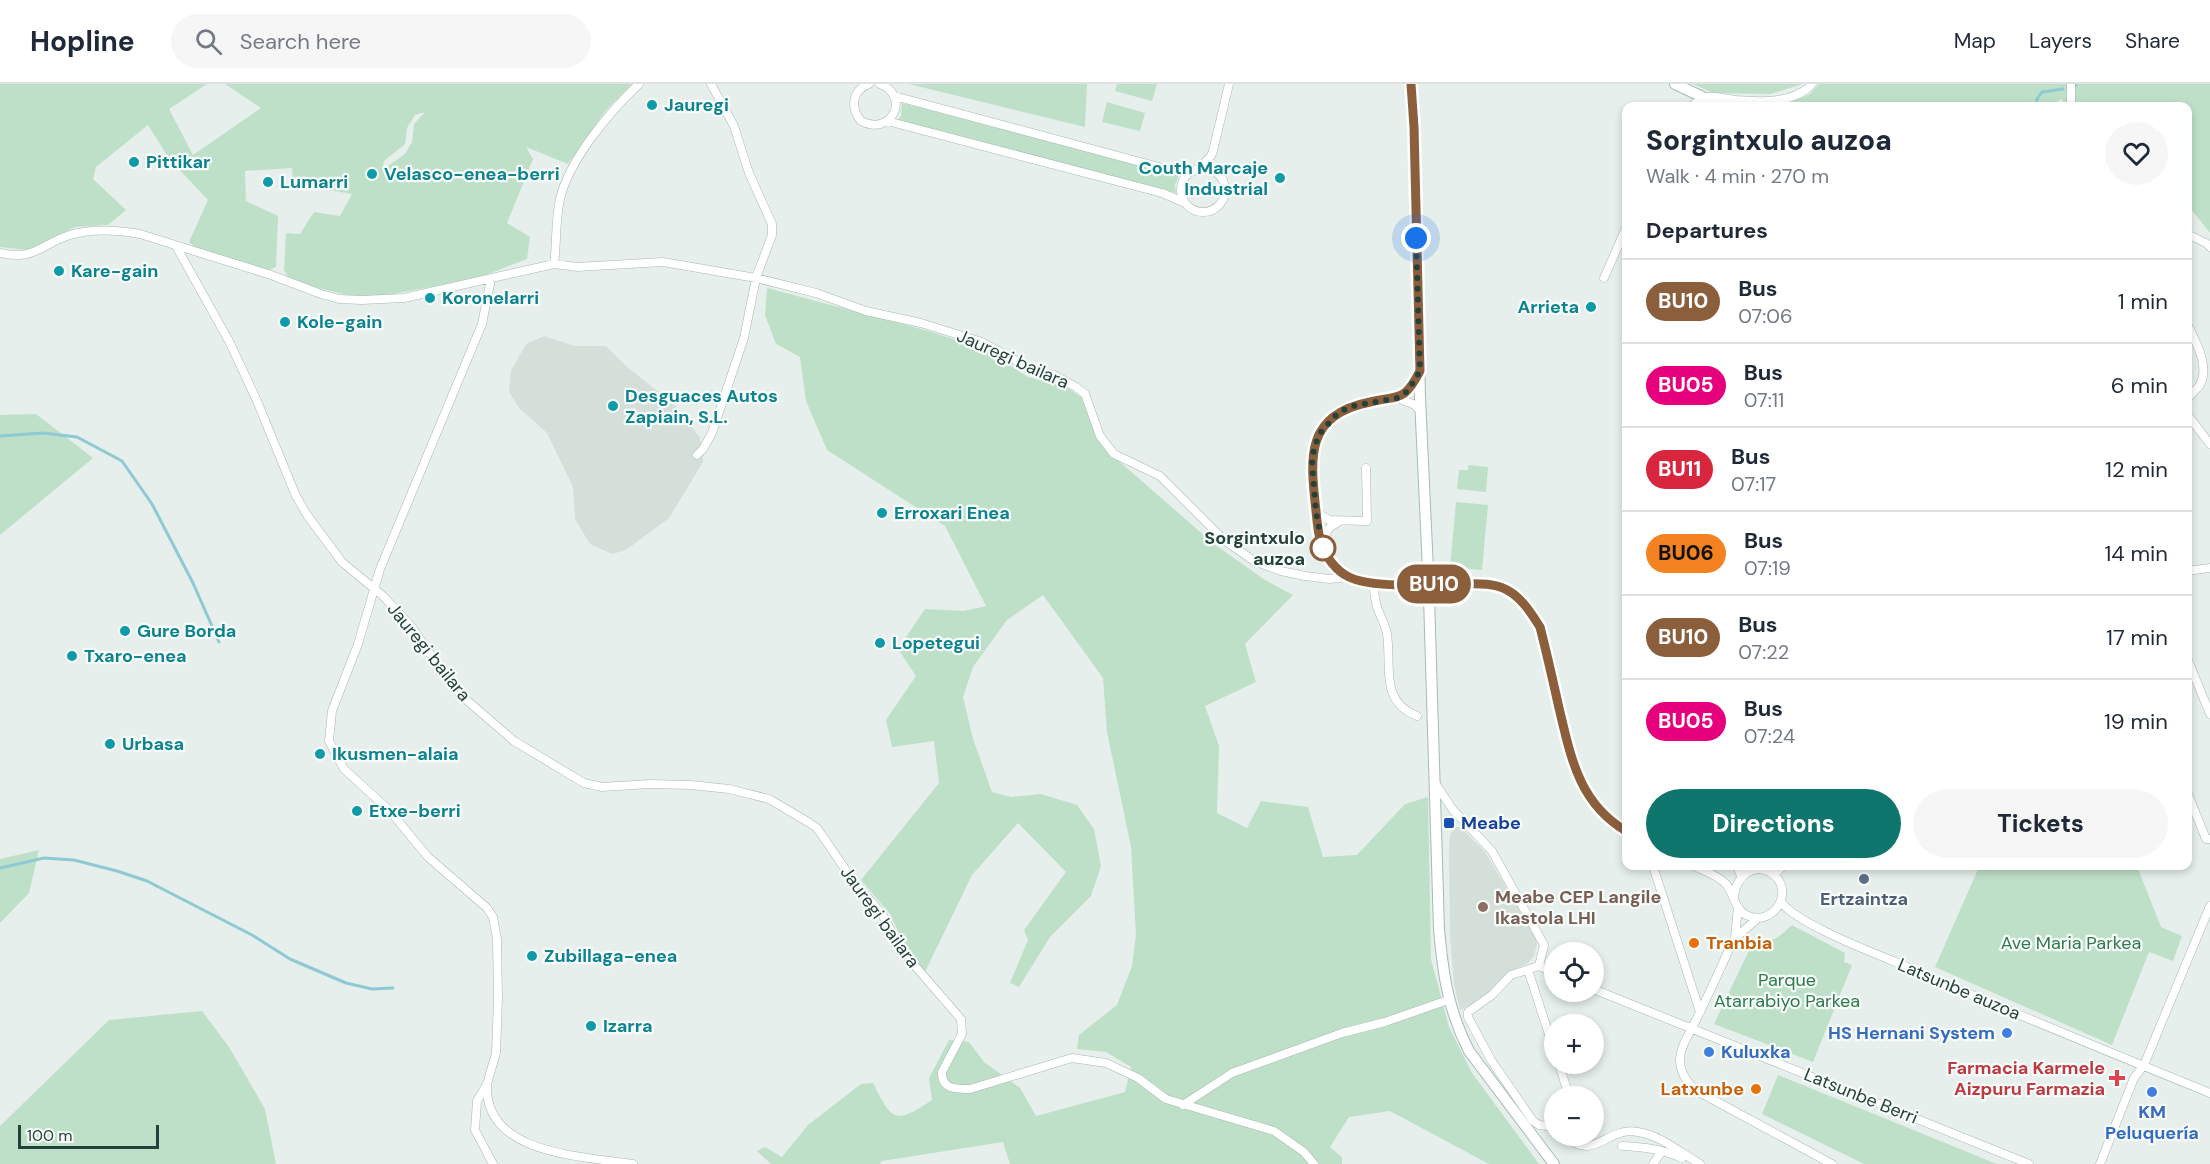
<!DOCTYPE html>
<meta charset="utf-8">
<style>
:root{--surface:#fff;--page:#f6f6f7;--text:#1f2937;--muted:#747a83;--line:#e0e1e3;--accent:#0f766e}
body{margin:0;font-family:"DM Sans",sans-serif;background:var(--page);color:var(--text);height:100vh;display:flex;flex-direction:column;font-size:22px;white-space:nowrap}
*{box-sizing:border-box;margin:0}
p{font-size:20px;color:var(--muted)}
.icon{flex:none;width:33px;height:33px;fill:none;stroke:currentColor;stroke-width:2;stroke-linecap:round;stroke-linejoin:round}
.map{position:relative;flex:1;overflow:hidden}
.side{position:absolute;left:1622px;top:18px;width:570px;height:768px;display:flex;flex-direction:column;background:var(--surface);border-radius:12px;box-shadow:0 3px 9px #0003}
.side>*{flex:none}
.badge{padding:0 12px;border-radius:20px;font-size:21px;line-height:39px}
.fabs{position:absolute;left:1544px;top:858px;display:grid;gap:12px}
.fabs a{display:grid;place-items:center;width:60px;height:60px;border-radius:50%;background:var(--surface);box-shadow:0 3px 9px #0003;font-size:30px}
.scale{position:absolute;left:18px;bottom:15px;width:141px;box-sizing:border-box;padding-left:6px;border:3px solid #24423a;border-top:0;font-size:16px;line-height:21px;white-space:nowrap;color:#24423a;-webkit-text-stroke:4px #f7fbf9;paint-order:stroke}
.you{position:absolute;width:30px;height:30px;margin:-15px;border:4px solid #fff;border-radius:50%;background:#1a73e8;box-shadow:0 0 0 9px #1a73e833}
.map>.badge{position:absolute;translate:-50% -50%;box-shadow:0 0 0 3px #fff}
h2{padding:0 24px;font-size:22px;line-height:54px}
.round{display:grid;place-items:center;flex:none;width:63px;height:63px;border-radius:32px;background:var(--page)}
.overview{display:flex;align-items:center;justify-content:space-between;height:102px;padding:0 24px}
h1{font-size:28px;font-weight:800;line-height:45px}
.action{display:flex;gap:12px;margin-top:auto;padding:12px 24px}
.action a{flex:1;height:69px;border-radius:36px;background:var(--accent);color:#fff;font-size:24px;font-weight:800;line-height:69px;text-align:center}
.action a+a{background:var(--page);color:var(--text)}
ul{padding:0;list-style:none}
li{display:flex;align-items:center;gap:18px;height:84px;padding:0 24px;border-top:2px solid var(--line)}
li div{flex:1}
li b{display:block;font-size:22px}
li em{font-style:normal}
li .badge{min-width:66px;font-weight:700;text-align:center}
header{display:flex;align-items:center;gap:36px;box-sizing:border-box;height:84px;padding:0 30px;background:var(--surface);border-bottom:2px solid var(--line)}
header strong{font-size:28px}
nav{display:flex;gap:33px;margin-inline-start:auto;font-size:21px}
.search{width:420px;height:54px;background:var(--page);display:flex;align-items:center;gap:15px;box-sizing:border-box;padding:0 21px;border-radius:33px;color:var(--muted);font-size:22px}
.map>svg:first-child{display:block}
.built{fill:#d4dfda}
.green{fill:#bfe0c8;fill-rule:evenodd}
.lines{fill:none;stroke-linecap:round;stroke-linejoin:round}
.stream{stroke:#8ec9d4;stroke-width:3}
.street-casing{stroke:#a8b8b2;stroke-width:9}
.secondary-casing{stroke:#a4bbb3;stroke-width:12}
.street{stroke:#fff;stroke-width:8}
.secondary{stroke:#fff;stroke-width:10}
.secondary-bridge-casing{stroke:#a4bbb3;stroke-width:12;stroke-linecap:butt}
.secondary-bridge{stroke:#fff;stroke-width:10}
.line-casing{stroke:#fff;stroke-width:14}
.line{stroke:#8b5e3c;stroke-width:9}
.walk{stroke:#24423a;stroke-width:6;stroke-dasharray:0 10.8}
.culture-dot{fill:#0f9aa8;stroke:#f7fbf9;stroke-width:2}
.stop-dot{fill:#fff;stroke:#8b5e3c;stroke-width:3}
.transit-dot{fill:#1a4fb4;stroke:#f7fbf9;stroke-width:2}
.service-dot{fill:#5c6f8a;stroke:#f7fbf9;stroke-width:2}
.education-dot{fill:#8d6e63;stroke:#f7fbf9;stroke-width:2}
.food-dot{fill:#e8710a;stroke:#f7fbf9;stroke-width:2}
.shop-dot{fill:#3f7fe0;stroke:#f7fbf9;stroke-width:2}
.health-dot{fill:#e0444e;stroke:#f7fbf9;stroke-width:2}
.labels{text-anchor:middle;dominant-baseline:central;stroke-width:4.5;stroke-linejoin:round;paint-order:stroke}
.culture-label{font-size:18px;font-weight:bold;fill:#0d838f;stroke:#f7fbf9;text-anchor:start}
.street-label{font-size:18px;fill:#24423a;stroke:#f7fbf9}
.stop-label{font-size:18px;font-weight:bold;fill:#24423a;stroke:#f7fbf9;text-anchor:end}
.transit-label{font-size:18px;font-weight:bold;fill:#164399;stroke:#f7fbf9;text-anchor:start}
.education-label{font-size:18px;font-weight:bold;fill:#785e54;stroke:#f7fbf9;text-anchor:start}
.service-label{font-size:18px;font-weight:bold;fill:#4e5e75;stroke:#f7fbf9}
.food-label{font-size:18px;font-weight:bold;fill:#c56008;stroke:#f7fbf9;text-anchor:start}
.park-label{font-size:18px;fill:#2d7a4b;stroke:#f7fbf9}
.shop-label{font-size:18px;font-weight:bold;fill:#366cbe;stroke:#f7fbf9;text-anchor:end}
.health-label{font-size:18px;font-weight:bold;fill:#be3a42;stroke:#f7fbf9;text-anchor:end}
</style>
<header>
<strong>Hopline</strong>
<div class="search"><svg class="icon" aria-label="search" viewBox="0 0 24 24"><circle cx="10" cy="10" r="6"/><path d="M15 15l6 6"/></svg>Search here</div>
<nav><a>Map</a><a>Layers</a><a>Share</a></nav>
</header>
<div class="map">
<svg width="2210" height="1080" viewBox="0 0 2210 1080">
<rect width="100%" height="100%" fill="#e6efeb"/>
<path class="built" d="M544,252l31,10h31l20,20 49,39 25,33 3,24 -34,56 -43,32 -14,4 -22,-10 -15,-25 -2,-32 -26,-54 -28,-25 -10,-16 2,-21 15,-27z
M1457,743h3l25,25 50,84 2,8 -3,12 -6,7 -22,11 -25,26 -21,10 -6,-26 -4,-47 -1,-84 1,-18 3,-5z"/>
<path class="green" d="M0,0h207l-38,25 24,46 68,-47 -36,-24h407l-26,26 -38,54 -42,-17 7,12 -26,64 23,14 -3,22 -49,19 -101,19 -30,-2 -37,-9 -22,-9 -4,-7 2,-37 14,1 14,-22 26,4 12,-22 -59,-10 -1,-16 -47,3 1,30 32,15 -2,51 -7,3 -72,-21 -8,-7 19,-42 -38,-40 -22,-35 -52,42 -3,12 33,31 -18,15 -33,2 -48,23 -27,-3zM425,28l-11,12 -2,18 -7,12 -23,16 2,-9 21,-17 2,-16 8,-13z
M909,0h178l-2,43z
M1117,0h40l-5,17 -37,-10z
M1693,0h110l-33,10 -57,-1z
M1819,0h391v149l-23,-29v-98h-119l-7,-7 -10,7h-266l-1,-1 26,-11z
M1107,18l38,11 -5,18 -38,-9z
M902,19l277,72 -4,10 1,8 -279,-72 4,-5z
M767,204l158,42 44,14 25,11 34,22 38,10 15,10 32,59 101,88 51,36 28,15 -48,49 11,38 -51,24 14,40 -2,67 30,15 14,-27 47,6 15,50 34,-2 48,-51 23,-7 3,162 18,68 23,46 67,91h-50l-99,-53 -41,6 -19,30 12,10v7h-332l-7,-22 -121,19 -2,3h-109l-14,-13 8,-4 17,10 26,-32 53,-41 12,-1c19,38 22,42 59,17l-3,-22 20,-38 20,2 15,20 36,26 16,28 89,-24 6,-25 -25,-15 -29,-3 2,-14 38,-30 15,-39 4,-31 -5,-88 -24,-115 -4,-54 -60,-83 -36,25 -34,47 -10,30 10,42 19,53 19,5 30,-3 36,11 17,24 7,37 -10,30 -41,41 -31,50 -9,-4 18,-43 -4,-10 42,-58 -48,-49 -46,52 -47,97 -15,-15 -20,-43 -29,-34 78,-97 -5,-42 -42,6 -6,-27 30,-44 -18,-27 27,-40 39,2 22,-5 -41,-80 -118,-76 -21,-49 -6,-44 -24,-13 -11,-29z
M36,330l57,44 -93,77v-120z
M1468,381l20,2 -2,25 -29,-3 2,-19h9z
M1456,418l32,3 -6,65 -32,-3z
M39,766l-10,43 -29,30v-64z
M1978,782h159l24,61 21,9 -9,25 -24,-9 -37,93 -177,-78 44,-100z
M1792,841l53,28 -1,9 8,3 -39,97 -99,-38 39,-82c21,0 24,-3 39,-17z
M202,927l27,36 36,62 11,55h-276v-38l109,-106z
M1778,991l219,89h-133l-102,-50z"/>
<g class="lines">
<path class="stream" d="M2076,1v-1
M2036,22l1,-7 5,-7 21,-3
M0,352l43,-3 34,4 45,24 30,43 41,79 26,59
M0,784l44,-10 30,2 43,11 30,10 105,54 38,24 56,24 26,6 21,-1"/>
<g class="street-casing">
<path id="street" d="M869,0c-17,6 -19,24 -8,37 31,16 50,-25 19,-37
M894,12l280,75h20
M1691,22c5,-3 10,-8 16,-9 10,-1 20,2 29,3 24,2 58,4 76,-16
M2071,22v-22
M887,37l275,72 21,9
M1199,84l12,-12 2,-5 16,-67
M1181 106a22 22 0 1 1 44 0a22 22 0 1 1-44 0Z
M2187,150l19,9 4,4
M176,162l54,97 27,58 39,95 11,19 35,47 41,34 29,31 30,45 21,25 51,44 70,42 18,4 48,-3 41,1 38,4 40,10 39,23 9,6 37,54 28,32 20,37 59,68 1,15 -20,38c-1,18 15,17 28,17l102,-31 34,5 32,15 28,21 108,32 30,21 10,12
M0,169c35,8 41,-9 70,-18 23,-7 47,-5 70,-1l131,41 50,19 18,5 23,1 42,-2 150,-34 23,3 86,-5 93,16 60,15 50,18 55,12 61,19 51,28 21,5 22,12 9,7 15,42 14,18 46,22 64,64 30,21 27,10 24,5 24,3 19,-2
M554,180c3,-21 1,-43 6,-65 9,-39 50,-88 79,-115
M1604,194l22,-50
M491,195l-9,45 -102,245 -22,75 -26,67 -3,30 15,28 45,41 39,47 59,51 6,9 4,22 1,59 -2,55 -9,31 -10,17 -2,29 18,34
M2187,240c9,18 23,42 13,61 -4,5 -9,9 -13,14
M1419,288c-14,27 -20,24 -47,29 -79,15 -60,84 -51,143 12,26 24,34 52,39l113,1 20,6 9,5 13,13 12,19 32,136c13,28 27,52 54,68
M1397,314l16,6 8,7
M2187,330l23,30
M697,371l6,-6 9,-16 32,-95 12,-60 16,-43v-11l-23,-51 -15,-47 -23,-42
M1316,428l13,8 38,1 -1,-53
M1322,458l7,-14 11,-7
M2187,487l23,-3
M1373,499c1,8 2,16 4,24 3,9 8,17 10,27 5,32 -8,67 30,82
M2187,574l23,56
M1435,699l18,27 39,41 52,94 -5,21
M2187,708l19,47h4
M1653,782l47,146
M1694,782c10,5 24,9 32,18 8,10 8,24 20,31 24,13 49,-20 29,-39 -19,-17 -40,0 -41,21
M1737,782l4,10
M1774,791l9,-9
M1781,818c16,21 85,48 112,59 105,46 211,89 317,132
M1758,834l-23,20 -5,9c-11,25 -22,49 -34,73 -6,13 -15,24 -16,39 0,13 7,24 17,32l135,73
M1735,854l3,-31
M1528,886l26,80
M1554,889l-15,-7 -28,9 -19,20 -24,17v5l23,43 42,61 6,4 15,2
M1593,905l436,175
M1580,908h8
M1559,980l10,32
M487,1002c-2,69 96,70 146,78
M1183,1021l49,-32 110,-40 43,-11 63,-22
M1565,1052c30,27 41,-10 73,-4 22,3 43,21 62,32
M1622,1062c21,1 40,3 60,12
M1653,1080l9,-13
M2100,1080l34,-86 10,-13 66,-159"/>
</g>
<g class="secondary-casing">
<path id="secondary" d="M1411,0l3,43 6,271 8,172
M1675,0l47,22
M1429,513l10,332c4,45 9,81 30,122l85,113"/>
</g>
<use href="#street" class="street"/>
<use href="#secondary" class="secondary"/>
<g class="secondary-bridge-casing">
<path id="secondary-bridge" d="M1428,486l1,27"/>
</g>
<use href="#secondary-bridge" class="secondary-bridge"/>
</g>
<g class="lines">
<g class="line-casing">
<path id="line" d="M1411,0l3,43 6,244c-16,31 -20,24 -50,31 -65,13 -60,55 -54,109 1,11 2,22 5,32 4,13 15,28 28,34 25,12 80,7 109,7 16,0 34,-2 49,6 15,8 24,23 33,37 7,27 13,54 19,81 12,50 20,95 67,123"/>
</g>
<use href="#line" class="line"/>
<path class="walk" d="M1323,464l-7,-36 -4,-49 2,-15 6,-15 19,-21 14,-6 44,-8 11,-7 12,-20 -4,-133"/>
</g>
<g class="culture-dot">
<circle cx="652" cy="21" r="6"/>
<circle cx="134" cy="78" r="6"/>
<circle cx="372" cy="90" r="6"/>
<circle cx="1280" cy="94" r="6"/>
<circle cx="268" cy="98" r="6"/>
<circle cx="59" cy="187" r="6"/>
<circle cx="430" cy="214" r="6"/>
<circle cx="1591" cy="223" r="6"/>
<circle cx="285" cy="238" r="6"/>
<circle cx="613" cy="322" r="6"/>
<circle cx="882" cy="429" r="6"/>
<circle cx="125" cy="547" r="6"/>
<circle cx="880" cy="559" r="6"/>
<circle cx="72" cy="572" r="6"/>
<circle cx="110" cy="660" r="6"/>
<circle cx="320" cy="670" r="6"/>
<circle cx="357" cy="727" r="6"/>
<circle cx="532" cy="872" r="6"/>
<circle cx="591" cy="942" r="6"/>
</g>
<circle class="stop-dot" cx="1323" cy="464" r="12"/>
<rect class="transit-dot" x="1443" y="733" width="12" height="12" rx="3"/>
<circle class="service-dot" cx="1864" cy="795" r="6"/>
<circle class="education-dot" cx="1483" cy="823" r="6"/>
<g class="food-dot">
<circle cx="1694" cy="859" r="6"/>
<circle cx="1756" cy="1005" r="6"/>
</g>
<g class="shop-dot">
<circle cx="2007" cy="949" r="6"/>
<circle cx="1709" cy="968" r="6"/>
<circle cx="2152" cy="1008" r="6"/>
</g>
<path class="health-dot" d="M2114 985h6v6h6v6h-6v6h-6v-6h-6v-6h6z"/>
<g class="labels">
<g class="culture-label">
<text x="664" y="21">Jauregi</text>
<text x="146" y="78">Pittikar</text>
<text x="1268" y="84" text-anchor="end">Couth Marcaje<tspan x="1268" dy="21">Industrial</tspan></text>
<text x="384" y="90">Velasco-enea-berri</text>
<text x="280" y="98">Lumarri</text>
<text x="71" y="187">Kare-gain</text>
<text x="442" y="214">Koronelarri</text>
<text x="1579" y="223" text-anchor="end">Arrieta</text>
<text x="297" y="238">Kole-gain</text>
<text x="625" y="312">Desguaces Autos<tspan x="625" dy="21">Zapiain, S.L.</tspan></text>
<text x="894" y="429">Erroxari Enea</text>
<text x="137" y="547">Gure Borda</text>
<text x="892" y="559">Lopetegui</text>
<text x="84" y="572">Txaro-enea</text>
<text x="122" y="660">Urbasa</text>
<text x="332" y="670">Ikusmen-alaia</text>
<text x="369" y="727">Etxe-berri</text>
<text x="544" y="872">Zubillaga-enea</text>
<text x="603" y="942">Izarra</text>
</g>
<g class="street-label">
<text transform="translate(1013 275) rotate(24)">Jauregi bailara</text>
<text transform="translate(429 568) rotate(51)">Jauregi bailara</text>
<text transform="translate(880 833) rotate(54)">Jauregi bailara</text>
<text transform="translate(1959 905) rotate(23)">Latsunbe auzoa</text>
<text transform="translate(1861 1012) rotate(22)">Latsunbe Berri</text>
</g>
<g class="stop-label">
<text x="1305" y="454">Sorgintxulo<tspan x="1305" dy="21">auzoa</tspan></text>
</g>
<g class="transit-label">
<text x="1461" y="739">Meabe</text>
</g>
<g class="education-label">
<text x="1495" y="813">Meabe CEP Langile<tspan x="1495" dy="21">Ikastola LHI</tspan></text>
</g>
<g class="service-label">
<text x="1864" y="815">Ertzaintza</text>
</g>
<g class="food-label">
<text x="1706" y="859">Tranbia</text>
<text x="1744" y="1005" text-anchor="end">Latxunbe</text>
</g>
<g class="park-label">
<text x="2071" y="859">Ave Maria Parkea</text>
<text x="1787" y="896">Parque<tspan x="1787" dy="21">Atarrabiyo Parkea</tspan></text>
</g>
<g class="shop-label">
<text x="1995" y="949">HS Hernani System</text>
<text x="1721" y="968" text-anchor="start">Kuluxka</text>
<text x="2152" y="1028" text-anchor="middle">KM<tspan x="2152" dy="21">Peluquería</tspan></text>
</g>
<g class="health-label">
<text x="2105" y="984">Farmacia Karmele<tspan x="2105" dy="21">Aizpuru Farmazia</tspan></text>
</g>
</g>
</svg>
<div class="fabs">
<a><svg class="icon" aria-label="locate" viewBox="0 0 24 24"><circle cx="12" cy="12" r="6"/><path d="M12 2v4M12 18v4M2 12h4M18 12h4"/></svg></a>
<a>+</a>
<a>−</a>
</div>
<div class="scale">100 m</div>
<div class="you" style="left:1416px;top:154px"></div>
<b class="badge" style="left:1434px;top:500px;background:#8b5e3c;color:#fff">BU10</b>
<section class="side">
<div class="overview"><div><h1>Sorgintxulo auzoa</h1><p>Walk · 4 min · 270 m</p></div><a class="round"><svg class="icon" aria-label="heart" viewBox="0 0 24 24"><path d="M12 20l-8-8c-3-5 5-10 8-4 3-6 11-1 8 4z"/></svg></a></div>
<h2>Departures</h2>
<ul>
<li><span class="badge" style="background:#8b5e3c;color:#fff">BU10</span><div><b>Bus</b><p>07:06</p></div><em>1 min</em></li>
<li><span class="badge" style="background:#e6007e;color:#fff">BU05</span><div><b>Bus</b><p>07:11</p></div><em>6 min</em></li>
<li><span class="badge" style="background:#d7263d;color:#fff">BU11</span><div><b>Bus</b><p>07:17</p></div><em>12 min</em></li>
<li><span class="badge" style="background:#f58220;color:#111">BU06</span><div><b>Bus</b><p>07:19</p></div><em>14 min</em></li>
<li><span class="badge" style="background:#8b5e3c;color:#fff">BU10</span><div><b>Bus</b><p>07:22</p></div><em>17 min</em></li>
<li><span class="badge" style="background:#e6007e;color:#fff">BU05</span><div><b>Bus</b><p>07:24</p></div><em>19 min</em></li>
</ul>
<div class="action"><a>Directions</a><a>Tickets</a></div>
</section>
</div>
